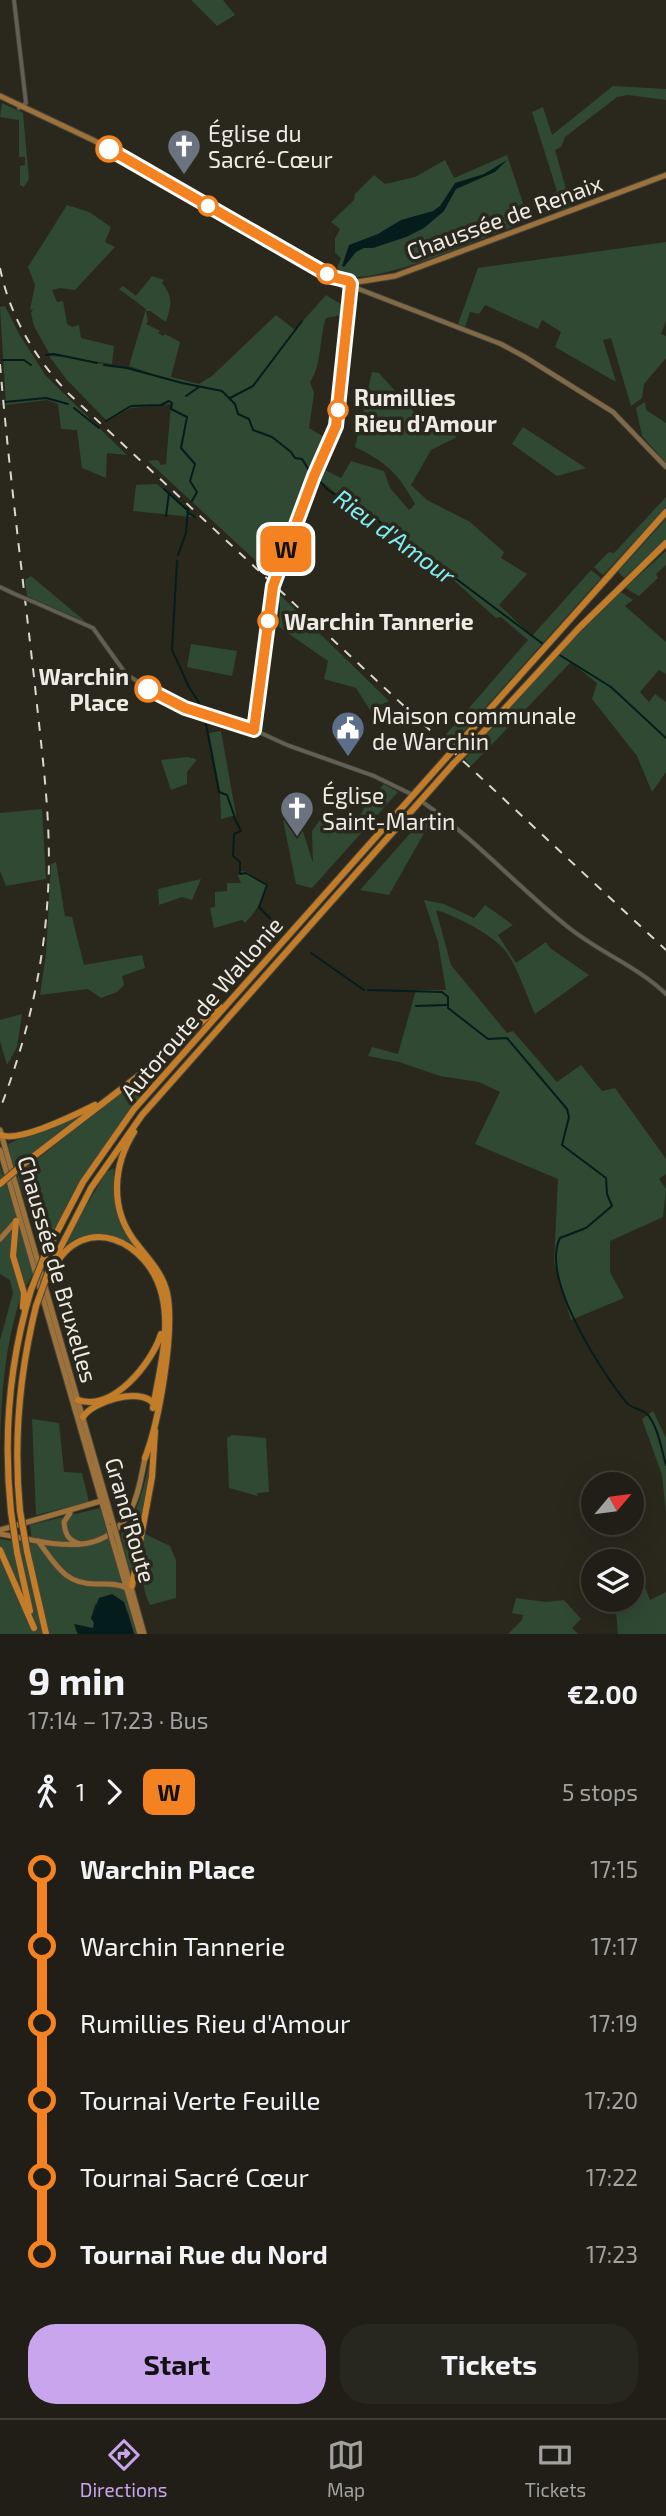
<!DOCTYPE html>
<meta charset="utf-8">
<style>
:root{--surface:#201e16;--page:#28271f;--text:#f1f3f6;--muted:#a2a2a1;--line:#3d3c35;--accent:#c9a5ee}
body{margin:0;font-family:"Exo 2",sans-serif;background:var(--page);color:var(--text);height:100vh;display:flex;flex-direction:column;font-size:26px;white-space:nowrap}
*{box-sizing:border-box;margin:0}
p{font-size:23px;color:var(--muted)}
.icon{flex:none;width:38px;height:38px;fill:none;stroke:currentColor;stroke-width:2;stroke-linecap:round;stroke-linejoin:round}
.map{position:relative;height:1634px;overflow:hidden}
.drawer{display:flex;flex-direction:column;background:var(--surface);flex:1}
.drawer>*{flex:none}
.badge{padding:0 14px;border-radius:10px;font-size:24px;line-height:46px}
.needle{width:46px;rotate:61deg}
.tools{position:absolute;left:581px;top:1472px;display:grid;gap:14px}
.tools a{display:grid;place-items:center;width:63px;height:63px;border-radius:50%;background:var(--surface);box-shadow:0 7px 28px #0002,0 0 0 2px var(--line);font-size:35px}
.map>.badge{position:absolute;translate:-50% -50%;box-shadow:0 0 0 4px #fff}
.legs{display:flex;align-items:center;gap:10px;height:77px;padding:0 28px;font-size:23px}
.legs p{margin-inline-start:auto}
.overview{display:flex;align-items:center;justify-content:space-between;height:119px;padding:0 28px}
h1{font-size:38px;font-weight:700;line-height:52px}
.action{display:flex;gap:14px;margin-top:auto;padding:14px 28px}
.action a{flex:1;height:80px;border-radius:28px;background:var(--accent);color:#111;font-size:28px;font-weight:700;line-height:80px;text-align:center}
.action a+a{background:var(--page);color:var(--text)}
ul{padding:0 28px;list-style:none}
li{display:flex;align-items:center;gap:24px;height:77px;font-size:26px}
li i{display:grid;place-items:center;width:10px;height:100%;margin:0 9px;background:currentColor}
li i::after{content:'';width:18px;height:18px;margin:-9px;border:5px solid;border-radius:50%;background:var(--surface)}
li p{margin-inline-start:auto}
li:first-child i{background:linear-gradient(#0000 50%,currentColor 0)}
li:last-child i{background:linear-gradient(currentColor 50%,#0000 0)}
.menu{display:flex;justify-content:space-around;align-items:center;height:98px;border-top:2px solid var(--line);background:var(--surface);font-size:19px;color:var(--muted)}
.menu a{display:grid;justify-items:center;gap:4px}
.menu .current{color:var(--accent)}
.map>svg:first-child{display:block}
.green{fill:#2f4933}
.water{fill:#051c1c}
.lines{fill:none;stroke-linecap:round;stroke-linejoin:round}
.stream{stroke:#051c1c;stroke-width:2}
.tertiary-casing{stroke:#47453c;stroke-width:5}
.secondary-casing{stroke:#47453c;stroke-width:6}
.primary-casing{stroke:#47453c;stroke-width:7}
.motorway-casing{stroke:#47453c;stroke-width:8}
.tertiary{stroke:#626054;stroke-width:3.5}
.secondary{stroke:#7f6947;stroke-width:4.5}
.primary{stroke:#9c713a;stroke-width:5}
.motorway{stroke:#c37d29;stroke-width:6}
.rail{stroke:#d9d7cf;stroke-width:2;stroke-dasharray:9 9;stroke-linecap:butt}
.tertiary-bridge-casing{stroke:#47453c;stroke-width:5;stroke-linecap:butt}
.primary-bridge-casing{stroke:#47453c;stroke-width:7;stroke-linecap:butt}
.motorway-bridge-casing{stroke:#47453c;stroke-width:8;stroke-linecap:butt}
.tertiary-bridge{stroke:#626054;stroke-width:3.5}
.primary-bridge{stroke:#9c713a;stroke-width:5}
.motorway-bridge{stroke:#c37d29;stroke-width:6}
.line-1-casing{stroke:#fff;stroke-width:16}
.line-1{stroke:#f58220;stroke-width:10}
.stop-1-dot{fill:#fff;stroke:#f58220;stroke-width:3.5}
.labels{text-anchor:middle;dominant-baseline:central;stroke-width:7;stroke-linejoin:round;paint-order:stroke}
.poi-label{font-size:23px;fill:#edebe4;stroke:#2a281d;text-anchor:start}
.street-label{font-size:23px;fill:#edebe4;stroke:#2a281d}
.stop-label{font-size:23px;font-weight:bold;fill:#edebe4;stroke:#2a281d;text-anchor:start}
.water-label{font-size:24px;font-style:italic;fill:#80edf2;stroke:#2a281d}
</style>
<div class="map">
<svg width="666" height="1634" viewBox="0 0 666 1634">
<rect width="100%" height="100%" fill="#2a281d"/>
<path class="green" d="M191,0h32l12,15 -18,11z
M613,86l53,3v11l-38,-5 -11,2 -52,40 -4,10 -6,3 16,57 -14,5 -6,-18 6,-3 -25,-79 11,-5 9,28z
M2,103l21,10 6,66 -5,8 -4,-2v-19l5,-1v-8h-6v-37l-19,-3z
M507,155l22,66c-39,12 -162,72 -194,52l6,-15 -6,-5v-14l5,-10 -9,-7 23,-22 1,-6 19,-19 11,9 30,-7 30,-17 9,18z
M67,205l22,7 22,15 -6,15 10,5 -40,43 -15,-2 -8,2 5,12 6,-1 4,23 5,3 7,-2 2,13 33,8 -2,18 -39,-6 77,15 -21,-7 17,-57 -27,-20 4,-3 13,10 16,-20 12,4 -2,3c12,15 9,22 4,39l-16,-11h-4l2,10 -2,3 14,7 -2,2 5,3 2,-2 15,8 -9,35 28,7 13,-8 64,-61 19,15 31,-35 18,11 -3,9 -15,3c-7,20 -4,47 -16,64l4,11 -5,35 18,11 -56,136 -123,-114 10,-1 3,5 5,-1 5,-60 -40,4 -24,13 -40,-41 -18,-24 18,1 -18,-4 -15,-27 -3,-13 2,-4 -3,1 5,-25 -7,-18z
M666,242v79l-5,13 5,2v22l-22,26 -2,14 -11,8 -20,-68 -8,2 13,42 -61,-35 6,-15 -19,-12 -4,9 -53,-24 -6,9 -9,-2 -5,15 -7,-3 20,-56z
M5,306l14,28 27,42 81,79 -20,-2 -1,25 -24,-10 -5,-38 -16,-1 -3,-25 -11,-4 -41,5 -6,-98z
M372,372l7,1 50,56 20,3 8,5 -26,13 -20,35 16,15 43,22 34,30 -3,6 26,16 -28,31 33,31 59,-66 10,8 -152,170 -6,-10 85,-98 -27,-23 -5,1 -55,-49 -37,-24 -27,-26 -14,-5 -49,-38 5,-9 22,11 10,-17 33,10 6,17 19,22 6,-6c-17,-31 -29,-42 -60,-57z
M645,402l1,8 20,13v40l-24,-27 -6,-28z
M523,427l63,41 -29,8 -45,-32z
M157,484l32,28 3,5 -59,-6 3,-26z
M666,497v10l-63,68 -9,-8 15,-15 5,1z
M666,519v20l-42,39 -6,-6z
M666,551v14l-10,9 2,4 -19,18 -14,-8z
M31,576l55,46 -59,-26 -2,-16z
M274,589l115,112 -19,9 -14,-22 -32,-9 4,-18 -49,-34 1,-24 -7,-3z
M621,592l12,8 -8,6 41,36v32l-7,-4 -19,22 9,10 6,-8 11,8v70l-14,20 -15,-36 -45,-57 5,-16 -26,-21 -100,104 -6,-7 8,-10 105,-115z
M191,644l46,7 -5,25 -45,-9z
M221,731l15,84 -15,4 -1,-29 -11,-57z
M187,757l9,2v2l-9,11v12l-16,6 -10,-30z
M384,784l14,8 -86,96 -16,-4 -13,-64 16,-1 14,44 -1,-32 7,-10 33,11 15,-30z
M42,809l4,70 -40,7 -6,-15v-58z
M430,811l5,3 -46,81 -29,-5z
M56,862l9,54 7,1 12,48 58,-10 3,13 -23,8 2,9 -7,7 -16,6 -13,-9 -48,6 6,-41 5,-90z
M240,871l7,1 20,13c-4,16 -11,26 -22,38l-3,-3 -28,8 -4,-20 5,-1v-15l12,-1v-8h14l-3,-7z
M201,879l-9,21 -10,-3 -23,8 -1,-16z
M424,900l20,4 30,14 11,-13 28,20 -15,10 18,28 30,-21 4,6 39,27 -54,39c-9,-19 -16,-44 -28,-61 -13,-18 -51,-37 -71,-43l15,55 56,68 6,-2 44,51 24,-17 21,26 13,-3 51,71v15l-7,5 7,10 -3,28 -53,24v31l14,26 -53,22 -17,-58 4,-83 -83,-35 25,-52 -21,-10 -39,-6 -41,-14 -31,-6 4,-9 26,7 18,-64h30l-8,-48z
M22,1014l-5,33 -10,18 -7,-24v-21z
M166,1058l-125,191 -24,-74z
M83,1111l8,1 -77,56 -6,-24z
M0,1166l34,104c-3,11 -11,19 -14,29 -15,47 -19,96 -20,145v-104l13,-47 -3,-13 -10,-6z
M114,1168c-1,28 2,51 17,75 -26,-11 -46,-13 -69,5l44,-76z
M653,1411l13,27v75l-4,-38 -20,-56z
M32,1419l27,4 5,49 18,1 7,29 -53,13z
M232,1435l34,3 3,54 -12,1 1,3 -29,-8 -2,-50z
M150,1459l-1,28 -19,85 -9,-38c18,-22 23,-48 29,-75z
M100,1508l39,126h-5l-6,-22 -33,-8 -4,14 3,5 -1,6h-18l3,5h-78v-95l32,5 -2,-19z
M145,1534l25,12 6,14v38l-26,7c-11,-21 -9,-49 -5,-71z
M636,1566l14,34 16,-8v42h-48l-3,-34h17v-33z
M516,1598l30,4 18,-2 17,19 -9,9 6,6h-70l14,-14 1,-5 -11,-2z"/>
<path class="water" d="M507,160l-12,12 -39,17 -12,22 -20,17 -18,9 -33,11h-9l-8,4 -12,15 -2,-1 7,-21 29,-11 23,-14 32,-9 7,-5 15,-23 29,-9z
M112,1594l12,8 10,32h-56l-4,-10 19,4 1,-5 -3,-5 8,-20z"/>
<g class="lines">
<path class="stream" d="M46,355l8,-1 43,9
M2,360h22l7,5
M104,365l23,3 55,15 40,8 13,13 3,10 11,5 4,11 19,7 19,15 4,6 7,1 10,16
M186,396l13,-9
M230,398l23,-12 49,-65
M5,402l41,-4 22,6
M74,408l25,20
M106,421l25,-15 30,-1 8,-4 3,2 -1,6 16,8 -6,31 14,16 -5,17 7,11 -5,9
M316,477l12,13 35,24 14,5 27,26 43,27 96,72
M164,489l22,20
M187,512l8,5
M166,516l3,-23
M178,555l8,-22 2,-25
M177,561l-5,89 17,37 15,24
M558,654l53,33 55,51
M206,724l13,68 8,3 7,20
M234,817l7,14 -7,3 -1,22 7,6v12l6,-1 21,12 -8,22 22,23
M311,953l53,37
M368,990l74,2 6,5v11l40,31 19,-1 60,71 2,8 -7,28 44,33 1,16 5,12 -26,22 -26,10c-20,40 41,133 66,164 6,8 16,6 22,13 11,14 13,34 18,50
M416,1006l30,-1"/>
<g class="tertiary-casing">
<path id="tertiary" d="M14,0l12,103 -7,5
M0,587l17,8
M34,602l59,26 33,46 40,26 37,15 34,7 50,23 87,31 35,17
M254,730l19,-146 41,-108 22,-50 14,-139
M424,803c52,37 95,85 144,124 32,26 69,39 98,67"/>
</g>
<g class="secondary-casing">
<path id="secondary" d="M351,286l150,58 24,13 88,55 53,55"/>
</g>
<g class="primary-casing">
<path id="primary" d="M0,96l95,45 237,136 14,11 4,-1 1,-4
M332,277l19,6 44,-7 271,-101
M0,1130l113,393
M0,1150l109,377
M0,1239l16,-18
M70,1513l-6,9c1,12 4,19 17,22
M0,1530l101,-29
M0,1534c51,9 111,30 135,-34 5,-13 7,-28 10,-42
M117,1537l27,97
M112,1539l28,95
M38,1541c18,24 27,44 60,43 9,0 19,-1 28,4"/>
</g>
<g class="motorway-casing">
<path id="motorway" d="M456,747l210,-235
M463,754l116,-126 87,-85
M134,1132c-21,33 -24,75 -1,107 13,18 29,32 34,54 8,38 -8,129 -22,165
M1,1135c18,8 76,-21 94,-30
M21,1166l146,-112 52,-48
M16,1221l-3,35 11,37 -1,14
M44,1257l39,-75 51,-73 313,-352
M53,1269c31,-59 96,-28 109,26 9,36 -3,77 -9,113
M49,1270l42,-82 51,-73 312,-352
M78,1400c35,12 74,-37 83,-66
M83,1417c10,-16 57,-30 70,-14
M20,1511c-7,-71 -1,-136 16,-205
M11,1512c-8,-76 -2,-149 20,-222
M0,1550l34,78
M27,1551l19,83
M17,1552l13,59
M132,1586l20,-109 3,-46"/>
</g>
<use href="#tertiary" class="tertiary"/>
<use href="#secondary" class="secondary"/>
<use href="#primary" class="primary"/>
<use href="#motorway" class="motorway"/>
<path class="rail" d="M0,268c10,49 35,90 69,126l597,556
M0,364c9,107 23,215 35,322 7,69 17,137 13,206 -4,75 -21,147 -48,217"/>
<g class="tertiary-bridge-casing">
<path id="tertiary-bridge" d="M17,595l17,7"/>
</g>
<g class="primary-bridge-casing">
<path id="primary-bridge" d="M113,1523l4,14
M109,1527l3,12"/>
</g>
<g class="motorway-bridge-casing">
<path id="motorway-bridge" d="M447,757l9,-10
M454,763l9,-9
M0,1184l21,-18
M31,1290l13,-33
M36,1306l13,-36
M20,1511l7,40
M11,1512l6,40"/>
</g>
<use href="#tertiary-bridge" class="tertiary-bridge"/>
<use href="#primary-bridge" class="primary-bridge"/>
<use href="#motorway-bridge" class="motorway-bridge"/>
</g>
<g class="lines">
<g class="line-1-casing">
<path id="line-1" d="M109,149l223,128 17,4 2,3 -15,142 -22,50 -41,110 -19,144 -69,-22 -37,-19"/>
</g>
<use href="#line-1" class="line-1"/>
</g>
<defs>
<g id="church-pin" transform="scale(1.75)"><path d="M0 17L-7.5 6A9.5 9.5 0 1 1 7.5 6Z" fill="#6b7280" stroke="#2a281d"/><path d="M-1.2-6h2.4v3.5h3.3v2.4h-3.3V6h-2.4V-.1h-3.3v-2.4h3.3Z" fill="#fff"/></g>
<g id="civic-pin" transform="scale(1.75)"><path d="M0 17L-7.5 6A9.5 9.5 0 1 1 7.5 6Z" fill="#5c6f8a" stroke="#2a281d"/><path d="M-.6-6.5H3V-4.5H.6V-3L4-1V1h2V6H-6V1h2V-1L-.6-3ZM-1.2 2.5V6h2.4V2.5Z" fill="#fff"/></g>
</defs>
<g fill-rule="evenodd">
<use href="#church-pin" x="184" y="146"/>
<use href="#civic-pin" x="348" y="728"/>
<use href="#church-pin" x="297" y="808"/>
</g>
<g class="stop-1-dot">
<circle cx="109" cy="149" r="12"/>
<circle cx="208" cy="206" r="9"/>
<circle cx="327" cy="274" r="9"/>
<circle cx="338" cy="410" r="9"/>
<circle cx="268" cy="621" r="9"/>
<circle cx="148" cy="689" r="12"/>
</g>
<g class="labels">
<g class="poi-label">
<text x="208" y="133">Église du<tspan x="208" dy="26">Sacré-Cœur</tspan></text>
<text x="372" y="715">Maison communale<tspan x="372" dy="26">de Warchin</tspan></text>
<text x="322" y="795">Église<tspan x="322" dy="26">Saint-Martin</tspan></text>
</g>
<g class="street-label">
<text transform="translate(504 217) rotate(-20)">Chaussée de Renaix</text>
<text transform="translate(201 1008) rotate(-49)">Autoroute de Wallonie</text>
<text transform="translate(58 1269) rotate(74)">Chaussée de Bruxelles</text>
<text transform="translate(131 1520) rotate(74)">Grand'Route</text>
</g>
<g class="stop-label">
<text x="354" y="397">Rumillies<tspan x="354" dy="26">Rieu d'Amour</tspan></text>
<text x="284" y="621">Warchin Tannerie</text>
<text x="129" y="676" text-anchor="end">Warchin<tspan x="129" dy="26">Place</tspan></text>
</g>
<g class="water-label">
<text transform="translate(395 536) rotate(36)">Rieu d'Amour</text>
</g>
</g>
</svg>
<div class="tools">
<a><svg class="needle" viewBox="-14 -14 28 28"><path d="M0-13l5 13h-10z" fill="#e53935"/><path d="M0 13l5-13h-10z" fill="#a2a2a1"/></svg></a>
<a><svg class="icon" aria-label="layers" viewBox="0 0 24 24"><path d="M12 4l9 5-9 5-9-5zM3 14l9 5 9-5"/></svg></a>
</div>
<b class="badge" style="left:286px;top:549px;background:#f58220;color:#111">W</b>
</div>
<section class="drawer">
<div class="overview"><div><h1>9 min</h1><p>17:14 – 17:23 · Bus</p></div><b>€2.00</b></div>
<div class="legs"><svg class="icon" aria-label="walk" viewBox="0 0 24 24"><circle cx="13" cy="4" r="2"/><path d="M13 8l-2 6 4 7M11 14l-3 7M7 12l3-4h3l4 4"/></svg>1<svg class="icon" aria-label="forward" viewBox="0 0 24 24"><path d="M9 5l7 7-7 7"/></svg><b class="badge" style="background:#f58220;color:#111">W</b><p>5 stops</p></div>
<ul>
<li><i style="color:#f58220"></i><b>Warchin Place</b><p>17:15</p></li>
<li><i style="color:#f58220"></i><span>Warchin Tannerie</span><p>17:17</p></li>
<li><i style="color:#f58220"></i><span>Rumillies Rieu d'Amour</span><p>17:19</p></li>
<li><i style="color:#f58220"></i><span>Tournai Verte Feuille</span><p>17:20</p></li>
<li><i style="color:#f58220"></i><span>Tournai Sacré Cœur</span><p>17:22</p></li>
<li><i style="color:#f58220"></i><b>Tournai Rue du Nord</b><p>17:23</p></li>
</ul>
<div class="action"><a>Start</a><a>Tickets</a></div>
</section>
<nav class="menu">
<a class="current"><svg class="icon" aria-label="directions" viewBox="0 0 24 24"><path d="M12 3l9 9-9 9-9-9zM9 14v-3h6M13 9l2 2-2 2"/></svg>Directions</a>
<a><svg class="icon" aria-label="map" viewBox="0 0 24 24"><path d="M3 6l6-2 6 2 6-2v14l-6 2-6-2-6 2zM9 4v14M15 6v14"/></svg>Map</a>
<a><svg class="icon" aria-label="tickets" viewBox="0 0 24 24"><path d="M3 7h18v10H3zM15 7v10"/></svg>Tickets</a>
</nav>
